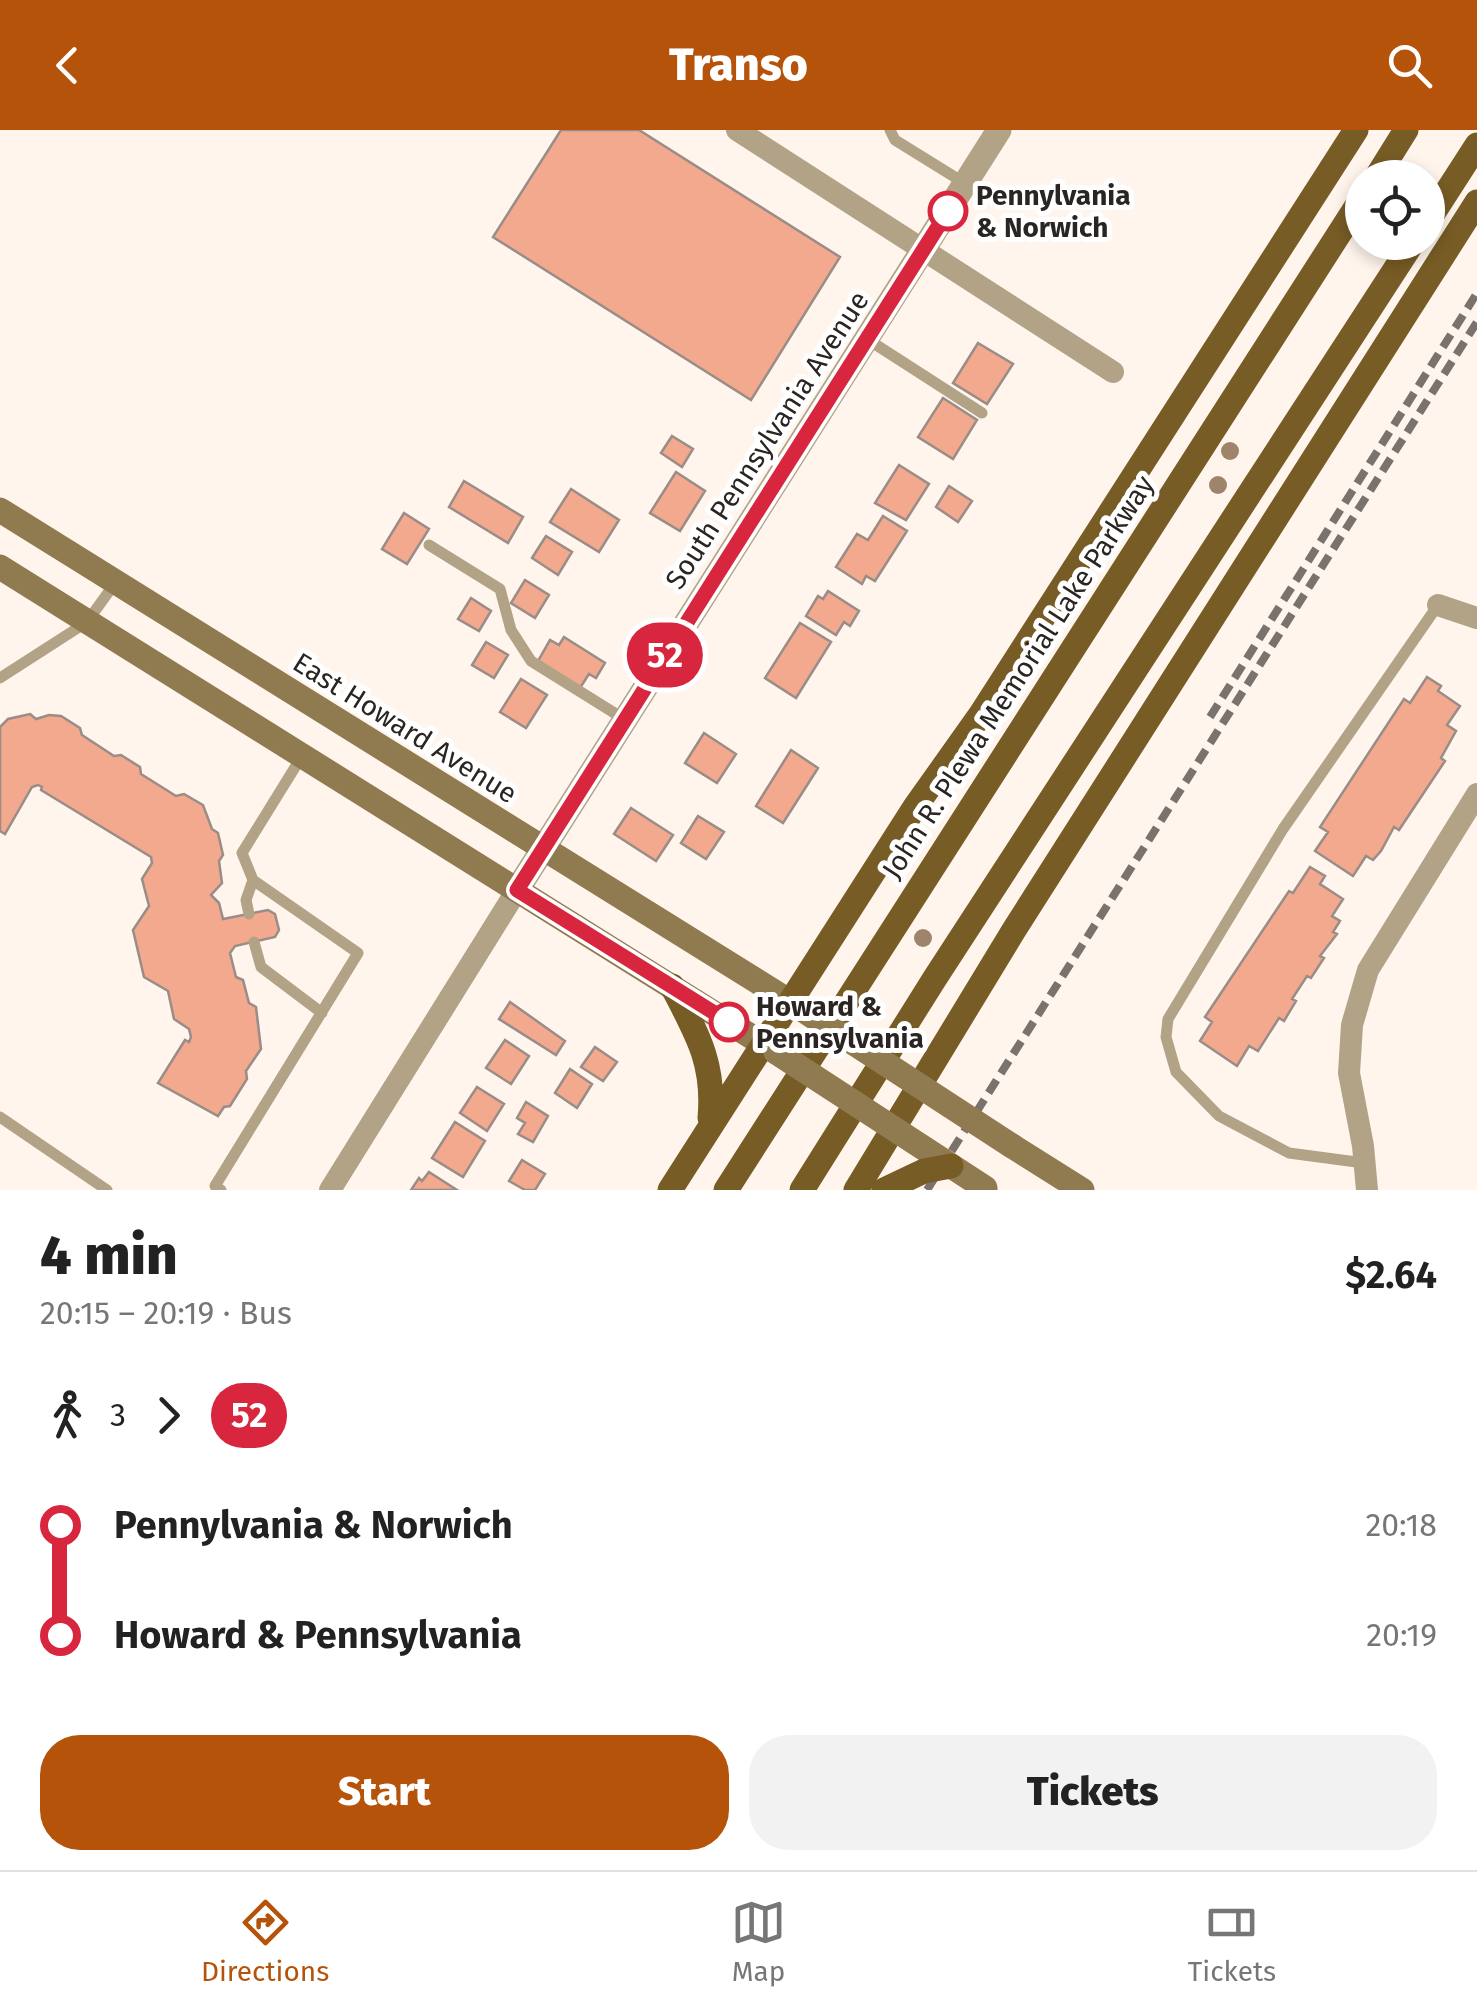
<!DOCTYPE html>
<meta charset="utf-8">
<style>
:root{--surface:#fff;--page:#f2f2f2;--text:#222;--muted:#767676;--line:#e0e0e0;--accent:#b45309}
body{margin:0;font-family:"Fira Sans",sans-serif;background:var(--page);color:var(--text);height:100vh;display:flex;flex-direction:column;font-size:38px;white-space:nowrap}
*{box-sizing:border-box;margin:0}
p{font-size:32px;color:var(--muted)}
.icon{flex:none;width:55px;height:55px;fill:none;stroke:currentColor;stroke-width:2;stroke-linecap:round;stroke-linejoin:round}
.map{position:relative;height:1060px;overflow:hidden}
.drawer{display:flex;flex-direction:column;background:var(--surface);flex:1}
.drawer>*{flex:none}
.badge{padding:0 20px;border-radius:32px;font-size:35px;line-height:65px}
.fabs{position:absolute;left:1345px;top:30px;display:grid;gap:20px}
.fabs a{display:grid;place-items:center;width:100px;height:100px;border-radius:50%;background:var(--surface);box-shadow:0 5px 15px #0003;font-size:50px}
.map>.badge{position:absolute;translate:-50% -50%;box-shadow:0 0 0 5px #fff}
.legs{display:flex;align-items:center;gap:15px;height:110px;padding:0 40px;font-size:32px}
.legs p{margin-inline-start:auto}
.overview{display:flex;align-items:center;justify-content:space-between;height:170px;padding:0 40px}
h1{font-size:55px;font-weight:800;line-height:75px}
.button{display:flex;gap:20px;margin-top:auto;padding:20px 40px}
.button a{flex:1;height:115px;border-radius:40px;background:var(--accent);color:#fff;font-size:40px;font-weight:800;line-height:115px;text-align:center}
.button a+a{background:var(--page);color:var(--text)}
ul{padding:0 40px;list-style:none}
li{display:flex;align-items:center;gap:35px;height:110px;font-size:38px}
li i{display:grid;place-items:center;width:15px;height:100%;margin:0 12px;background:currentColor}
li i::after{content:'';width:25px;height:25px;margin:-12px;border:8px solid;border-radius:50%;background:var(--surface)}
li p{margin-inline-start:auto}
li:first-child i{background:linear-gradient(#0000 50%,currentColor 0)}
li:last-child i{background:linear-gradient(currentColor 50%,#0000 0)}
header{display:flex;justify-content:space-between;align-items:center;height:130px;padding:0 40px;background:var(--accent);color:#fff;font-size:45px;font-weight:800}
.menu{display:flex;justify-content:space-around;align-items:center;height:140px;border-top:2px solid var(--line);background:var(--surface);font-size:28px;color:var(--muted)}
.menu a{display:grid;justify-items:center;gap:5px}
.menu .on{color:var(--accent)}
.map>svg:first-child{display:block}
.building{fill:#f2a98d;stroke:#9a8c87;stroke-width:2.5}
.lines{fill:none;stroke-linecap:round;stroke-linejoin:round}
.service{stroke:#b2a387;stroke-width:11}
.minor{stroke:#b2a387;stroke-width:22}
.tertiary{stroke:#b2a387;stroke-width:25}
.secondary{stroke:#907a50;stroke-width:25}
.primary{stroke:#785c25;stroke-width:25}
.rail{stroke:#79726d;stroke-width:8;stroke-dasharray:15 8;stroke-linecap:butt}
.secondary-bridge{stroke:#907a50;stroke-width:25}
.primary-bridge{stroke:#785c25;stroke-width:25}
.tree{fill:#9e846b}
.line-1-casing{stroke:#fff;stroke-width:22}
.line-1{stroke:#d7263d;stroke-width:15}
.stop-1-dot{fill:#fff;stroke:#d7263d;stroke-width:5}
.labels{text-anchor:middle;dominant-baseline:central;stroke-width:10;stroke-linejoin:round;paint-order:stroke}
.stop-label{font-size:28px;font-weight:bold;fill:#2a2522;stroke:#fff;text-anchor:start}
.street-label{font-size:28px;fill:#2a2522;stroke:#fff}
</style>
<header><svg class="icon" aria-label="back" viewBox="0 0 24 24"><path d="M15 5l-7 7 7 7"/></svg>Transo<svg class="icon" aria-label="search" viewBox="0 0 24 24"><circle cx="10" cy="10" r="6"/><path d="M15 15l6 6"/></svg></header>
<div class="map">
<svg width="1477" height="1060" viewBox="0 0 1477 1060">
<rect width="100%" height="100%" fill="#fff5ed"/>
<path class="building" d="M561,0h78l201,127 -89,143 -258,-163z
M978,213l35,21 -26,40 -34,-21z
M943,268l34,22 -24,39 -35,-22z
M672,306l21,13 -11,18 -21,-14z
M899,335l30,19 -23,36 -31,-17z
M676,342l29,19 -25,40 -30,-18z
M464,351l59,36 -15,26 -59,-36z
M949,356l23,15 -14,21 -22,-15z
M571,359l48,31 -20,32 -49,-30z
M404,383l25,16 -22,35 -25,-15z
M883,386l24,15 -32,50 -9,-5 -4,8 -26,-17 21,-33 11,6z
M546,406l26,16 -14,23 -26,-17z
M525,450l24,15 -14,23 -24,-15z
M828,461l31,20 -9,15 -6,-4 -8,13 -30,-19 12,-20 5,3z
M471,468l20,13 -12,20 -21,-12z
M800,493l31,19 -35,56 -31,-20z
M564,507l41,26 -9,15 -7,-4 -9,14 -42,-27 12,-21 9,5z
M486,512l22,13 -14,23 -22,-13z
M1427,547l14,9 -3,5 22,15 -13,19 9,6 -15,27 4,3 -46,69 -5,-3 -13,24 -8,9 -7,-4 -13,20 -38,-25 13,-19 -8,-5 84,-128 6,4z
M521,549l26,16 -21,33 -26,-16z
M30,584l6,5 13,-4 12,1 19,12 2,7 32,21 7,-1 19,12 1,7 35,22 8,-2 19,11 9,24 6,4 5,22 -4,6 3,22 -11,12 8,8 4,16 45,-9 7,4 4,16 -4,7 -40,9 -5,7 6,24 7,3 6,23 7,4 5,42 -15,22 1,8 -17,27 -6,1 -6,9 -60,-33 27,-43 4,2 2,-5 -2,-8 -15,-10 -6,-28 -24,-14 -11,-47 16,-24 -7,-27 10,-16 -1,-6 -110,-67 1,-3 -4,-2 -6,2 -27,47 -5,-3v-104l8,-8z
M704,603l32,21 -19,29 -32,-20z
M791,620l27,18 -35,55 -27,-17z
M631,678l42,27 -17,26 -42,-27z
M698,686l26,16 -18,27 -25,-16z
M1310,737l15,9 -5,8 23,15 -11,17 8,5 -7,11 4,2 -17,22 4,2 -13,20 -4,-2 -15,23 4,2 -12,20 -5,-3 -21,33 -9,-5 -12,20 -37,-25 12,-19 -7,-5 84,-126 4,2z
M510,872l55,39 -9,14 -57,-36z
M505,910l24,16 -18,28 -25,-16z
M595,917l22,15 -14,19 -22,-14z
M570,939l22,15 -15,24 -22,-15z
M477,957l27,17 -17,27 -27,-18z
M526,972l22,14 -15,26 -15,-8 7,-11 -8,-5z
M455,992l30,19 -22,36 -31,-19z
M522,1030l23,14 -10,16h-10l-16,-9z
M429,1042l28,18h-46l8,-12 3,3z"/>
<g class="lines">
<path class="service" d="M890,0l5,10 71,44
M867,209l115,74
M429,415l71,44 11,41 20,31 93,58
M0,548l87,-56 28,-39
M249,784l-3,-14 7,-20
M254,812l7,25 61,46
M0,987l107,73
M1364,1033l-75,-10 -70,-37 -43,-44 -10,-35 2,-18 115,-190 155,-224
M221,1060l-6,-4 143,-233 -105,-73 -11,-27 60,-97"/>
<path class="minor" d="M737,0l376,242
M1438,475l39,13
M330,1060l187,-300
M1367,1060l-4,-44 -14,-73 3,-48 16,-55 109,-176"/>
<path class="tertiary" d="M517,760l482,-760"/>
<path class="secondary" d="M0,380l800,498
M0,437l776,485
M1012,1016l70,44"/>
<path class="primary" d="M1376,48l30,-48
M1428,91l49,-76
M672,856c25,48 43,77 38,132
M670,1060l245,-383 66,-93 375,-584
M726,1060l636,-992
M802,1060l133,-212 478,-736
M856,1060l158,-260 463,-728"/>
<path class="rail" d="M1210,587l267,-424
M927,1060l550,-868"/>
<path class="secondary-bridge" d="M800,878l212,138
M776,922l209,136"/>
<path class="primary-bridge" d="M884,1060l40,-19 27,-5"/>
</g>
<g class="tree">
<circle cx="1230" cy="321" r="9"/>
<circle cx="1218" cy="355" r="9"/>
<circle cx="923" cy="808" r="9"/>
</g>
<g class="lines">
<g class="line-1-casing">
<path id="line-1" d="M729,892l-212,-132 431,-679"/>
</g>
<use href="#line-1" class="line-1"/>
</g>
<g class="stop-1-dot">
<circle cx="948" cy="81" r="18"/>
<circle cx="729" cy="892" r="18"/>
</g>
<g class="labels">
<g class="stop-label">
<text x="976" y="65">Pennylvania<tspan x="976" dy="32">&amp; Norwich</tspan></text>
<text x="756" y="876">Howard &amp;<tspan x="756" dy="32">Pennsylvania</tspan></text>
</g>
<g class="street-label">
<text transform="translate(767 310) rotate(-57)">South Pennsylvania Avenue</text>
<text transform="translate(1018 547) rotate(-57)">John R. Plewa Memorial Lake Parkway</text>
<text transform="translate(405 598) rotate(32)">East Howard Avenue</text>
</g>
</g>
</svg>
<div class="fabs">
<a><svg class="icon" aria-label="locate" viewBox="0 0 24 24"><circle cx="12" cy="12" r="6"/><path d="M12 2v4M12 18v4M2 12h4M18 12h4"/></svg></a>
</div>
<b class="badge" style="left:665px;top:525px;background:#d7263d;color:#fff">52</b>
</div>
<section class="drawer">
<div class="overview"><div><h1>4 min</h1><p>20:15 – 20:19 · Bus</p></div><b>$2.64</b></div>
<div class="legs"><svg class="icon" aria-label="walk" viewBox="0 0 24 24"><circle cx="13" cy="4" r="2"/><path d="M13 8l-2 6 4 7M11 14l-3 7M7 12l3-4h3l4 4"/></svg>3<svg class="icon" aria-label="forward" viewBox="0 0 24 24"><path d="M9 5l7 7-7 7"/></svg><b class="badge" style="background:#d7263d;color:#fff">52</b></div>
<ul>
<li><i style="color:#d7263d"></i><b>Pennylvania &amp; Norwich</b><p>20:18</p></li>
<li><i style="color:#d7263d"></i><b>Howard &amp; Pennsylvania</b><p>20:19</p></li>
</ul>
<div class="button"><a>Start</a><a>Tickets</a></div>
</section>
<nav class="menu">
<a class="on"><svg class="icon" aria-label="directions" viewBox="0 0 24 24"><path d="M12 3l9 9-9 9-9-9zM9 14v-3h6M13 9l2 2-2 2"/></svg>Directions</a>
<a><svg class="icon" aria-label="map" viewBox="0 0 24 24"><path d="M3 6l6-2 6 2 6-2v14l-6 2-6-2-6 2zM9 4v14M15 6v14"/></svg>Map</a>
<a><svg class="icon" aria-label="tickets" viewBox="0 0 24 24"><path d="M3 7h18v10H3zM15 7v10"/></svg>Tickets</a>
</nav>
